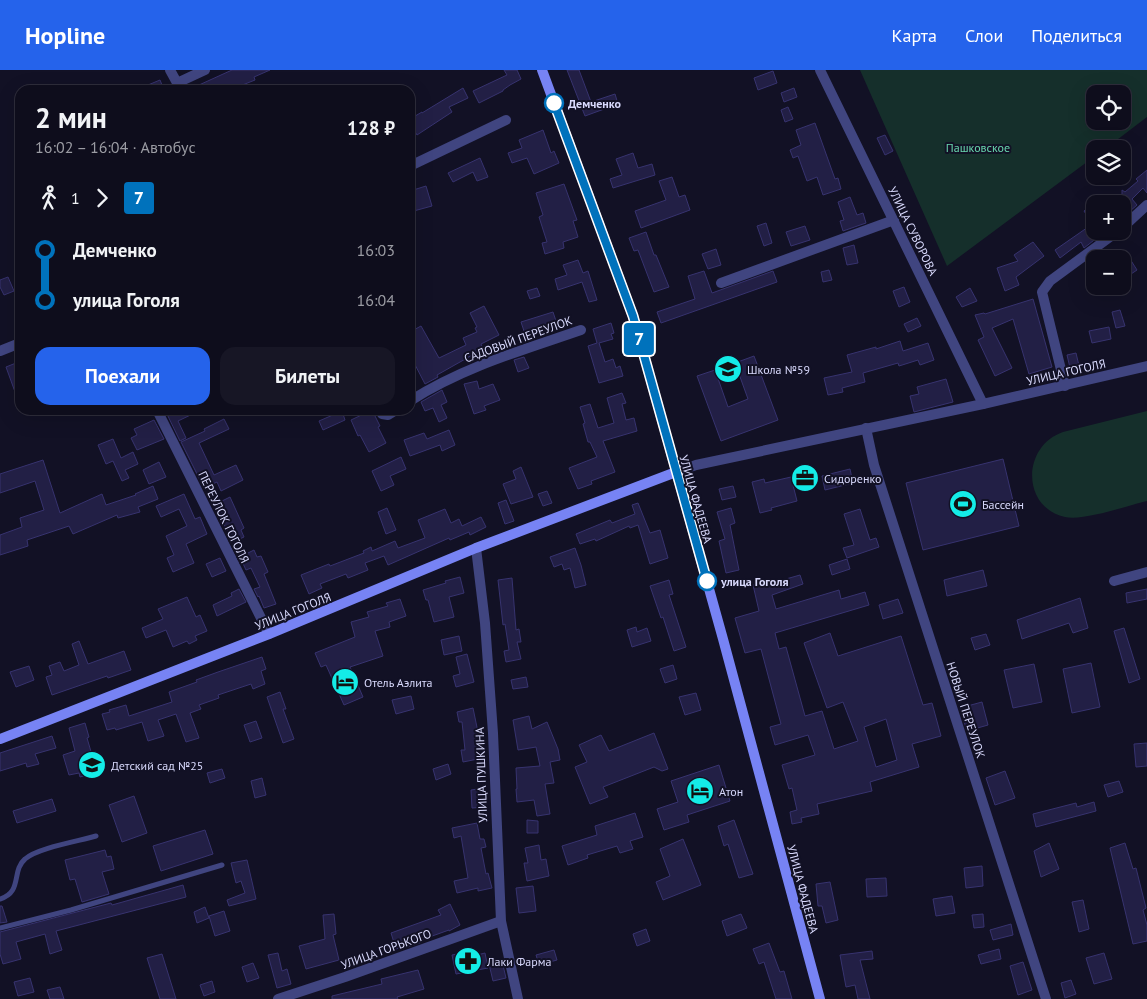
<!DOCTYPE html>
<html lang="ru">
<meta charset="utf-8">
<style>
:root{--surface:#0e0d1c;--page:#171625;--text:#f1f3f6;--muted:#9b9ca3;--line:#2e2d3b;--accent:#2563eb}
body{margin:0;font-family:"PT Sans",sans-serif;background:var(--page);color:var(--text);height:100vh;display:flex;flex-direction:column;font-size:19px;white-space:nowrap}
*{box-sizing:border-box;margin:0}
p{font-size:16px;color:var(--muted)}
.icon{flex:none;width:28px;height:28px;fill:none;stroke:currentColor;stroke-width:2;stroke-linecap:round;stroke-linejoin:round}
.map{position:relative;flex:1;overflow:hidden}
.sheet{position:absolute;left:15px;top:15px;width:400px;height:330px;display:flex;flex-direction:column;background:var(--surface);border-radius:15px;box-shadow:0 5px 20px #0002,0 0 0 1px var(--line)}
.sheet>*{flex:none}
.badge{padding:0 10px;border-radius:4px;font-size:18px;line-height:32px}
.controls{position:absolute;left:1086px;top:15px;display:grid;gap:10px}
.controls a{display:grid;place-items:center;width:45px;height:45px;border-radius:10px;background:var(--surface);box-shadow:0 5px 20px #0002,0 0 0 1px var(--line);font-size:25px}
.map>.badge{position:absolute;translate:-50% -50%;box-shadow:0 0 0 2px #fff}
.legs{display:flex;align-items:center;gap:8px;height:55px;padding:0 20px;font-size:16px}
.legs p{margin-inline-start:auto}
.summary{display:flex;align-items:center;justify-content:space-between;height:85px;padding:0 20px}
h1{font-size:28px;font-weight:600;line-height:38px}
.primary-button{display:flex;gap:10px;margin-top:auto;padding:10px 20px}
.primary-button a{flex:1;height:58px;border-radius:15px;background:var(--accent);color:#fff;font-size:20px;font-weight:600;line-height:58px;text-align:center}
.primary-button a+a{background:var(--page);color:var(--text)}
ul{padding:0 20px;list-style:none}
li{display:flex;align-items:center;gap:18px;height:50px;font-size:19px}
li i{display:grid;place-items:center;width:8px;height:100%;margin:0 6px;background:currentColor}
li i::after{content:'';width:12px;height:12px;margin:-6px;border:4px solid;border-radius:50%;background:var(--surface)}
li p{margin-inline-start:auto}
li:first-child i{background:linear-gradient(#0000 50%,currentColor 0)}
li:last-child i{background:linear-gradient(currentColor 50%,#0000 0)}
header{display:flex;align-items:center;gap:30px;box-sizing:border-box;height:70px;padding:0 25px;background:var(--accent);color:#fff}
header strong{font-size:24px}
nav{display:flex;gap:28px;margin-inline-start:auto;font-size:18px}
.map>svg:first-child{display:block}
.green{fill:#152f2b;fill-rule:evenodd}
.building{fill:#221f45;stroke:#37336f;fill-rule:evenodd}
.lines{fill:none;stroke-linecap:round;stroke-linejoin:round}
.service{stroke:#404580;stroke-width:5}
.minor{stroke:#404580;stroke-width:10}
.tertiary{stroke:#404580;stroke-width:10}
.secondary{stroke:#7783f4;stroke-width:10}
.line-1-casing{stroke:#fff;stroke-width:11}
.line-1{stroke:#0072bc;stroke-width:8}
.stop-1-dot{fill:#fff;stroke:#0072bc;stroke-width:2.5}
.labels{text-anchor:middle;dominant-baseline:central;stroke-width:4;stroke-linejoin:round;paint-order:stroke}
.stop-label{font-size:12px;font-weight:bold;fill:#d8d9fc;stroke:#121125;text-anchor:start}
.park-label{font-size:12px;fill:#69d7ae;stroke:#121125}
.street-label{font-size:12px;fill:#d8d9fc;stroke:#121125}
.poi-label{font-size:12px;fill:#d8d9fc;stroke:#121125;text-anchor:start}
</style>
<header>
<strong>Hopline</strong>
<nav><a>Карта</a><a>Слои</a><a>Поделиться</a></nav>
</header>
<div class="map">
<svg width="1147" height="929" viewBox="0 0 1147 929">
<rect width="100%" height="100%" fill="#121125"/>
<path class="green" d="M860,0h287v47l-42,32h-10v7l-148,110zM1095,24h27v27h-27z
M1147,341v90c-21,5 -63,20 -82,16 -44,-10 -43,-71 -2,-85z"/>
<path class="building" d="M232,0h38l-16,7 1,3 -15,6 2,4h-54z
M504,0h13l4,9 -11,6 -7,5v1l-24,12 -6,-12 34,-16z
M567,0h12l12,32 24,-8 3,10 -33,12z
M773,1l4,12 -19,7 -4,-12z
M160,10l4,10h-28z
M463,18l5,10 -19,9 3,5 -35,23 -7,-12v-4l12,-7v1z
M794,18l3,9 -13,5 -3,-9z
M788,37l5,12 -8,3 -4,-12z
M815,53l20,56 3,-1 3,11 -18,6 -6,-18 -10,4 -9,-25 -5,2 -3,-8 11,-5 -5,-15z
M543,60l8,23 3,-2 5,12 -25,11 -7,-16 -15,5 -4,-10 14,-5 -3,-8z
M885,65l8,16 -8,4 -8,-17z
M633,83l5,15 14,-4 3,11 -42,13 -3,-9 12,-4 -6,-16z
M480,88l8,19 -11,4 -4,-9 -20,10 -5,-9z
M1147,100v23l-4,-5 -11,11 5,6 -8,7 -7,-8h-8l8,-10v-4l3,2 13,-11 -2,-2z
M672,107l7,20 6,-2 5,15 -49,18 -6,-17 31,-11 -7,-19z
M564,114l13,36 -4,1 5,16 -15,5 1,6 -19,6 -3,-11 5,-1 -8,-25 4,-2 -7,-22z
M426,116l6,20 -22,6v-21z
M850,127l7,18 6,-2 3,10 -23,8 -3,-10 4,-1 -6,-18z
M1095,133v25l-11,-17z
M766,153l6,20 -8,3 -7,-20z
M1091,155l7,12 -14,11 -3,-6 -21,16 -5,-8z
M805,156l5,14 -19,6 -5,-14z
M646,162l8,23h2l13,32 -15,5 -16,-42 -4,1 -5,-13z
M1033,172l11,14 -28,21 3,8 -14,6 -8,-23 21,-7 -4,-6z
M854,175l4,18 -11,2 -4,-17z
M716,179l5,16 -13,4 -6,-15z
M1125,181l12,19 -6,4 -9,-12v-3h-2l-2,-3z
M578,190l5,13 5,-2 9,29 -8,2 -7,-20 -24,8 -3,-11 12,-4 -4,-10z
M829,200l3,10 -9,2 -2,-10z
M704,201l8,22 61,-22 4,11 -116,41 -4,-11 38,-13 -7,-23z
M8,207l6,14 -10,4 -4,-8v-7z
M904,217l6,15 -11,5 -6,-16z
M537,218l3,8 -10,3 -3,-8z
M970,218l7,13 -15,6 -6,-10z
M1033,229l19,68 -23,7 -16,-55 -21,9 20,40 -17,8 -17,-36 6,-3 -9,-22 9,-2 1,1z
M484,236l15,29 -18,9 2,5 -46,26 1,2 -13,7 -15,-29v-23l11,-6 18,32 27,-13 -3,-7 14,-6 -2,-4 2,-1 -7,-14z
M1120,240l5,16 -9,2 -4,-16z
M553,242l5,15 -14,5 -1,-3 -18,5 -4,-12z
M917,248l4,8 -13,6 -4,-8z
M611,253l3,10 -3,1 2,5 -14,4 6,19 8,-3 3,9 4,-2 3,10 -24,7 -11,-37 9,-3 -4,-14z
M1109,257l2,12 -19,4 -3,-12z
M900,271l3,10 25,-8 6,17 -14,5 -2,-5 -19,6 -1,-3 -35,10 2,9 -23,6 1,4 -15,3 -4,-17 28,-6 -5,-17 29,-8v2z
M1076,283l4,17 -9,2 -4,-17z
M754,286l24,64 -57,21 -24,-65 18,-6 13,37 20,-8 -13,-36z
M524,287l5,11 -11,4 -4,-12z
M16,293l4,11 -1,29 -13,-36z
M946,309l7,23 -39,10 -4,-16 9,-2 -2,-7z
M477,311l2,8 14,-5 7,16 -16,6 2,4 -12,4 -10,-30z
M442,320l5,12 -6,3 6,13 -8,4 -6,-14 -8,3 -4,-9z
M622,323l4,10 -4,1 4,16 8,-2 3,13 -34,10 12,31 -24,9 1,3 -14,5 -9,-21 28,-11 -7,-15h-2l-5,-18 2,-1 -5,-16 10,-3 8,24 16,-5 -7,-25z
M165,340h36l-23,11 8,17 -6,3z
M372,340l8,16 -2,1 8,16 -17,9 -9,-17 -2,1 -7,-16z
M342,341l3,9 -22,10 -4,-9z
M224,349l5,10 -30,14 15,32 22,-10 7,15 -22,11 -4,-9 -13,6 -23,-46 24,-11 -1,-2z
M154,350l10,19 -27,11 -6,-12 6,-3 -3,-6z
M449,360l6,15 -13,6 -2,-6 -30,11 -6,-16 20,-7 3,6z
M113,369l8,19 12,-6 5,12 -13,6 4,8 -7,3 -9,-20 -7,3 -8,-19z
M401,387l5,12 -16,7 4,9 -13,6 -9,-20z
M1003,389l16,67 -96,24 -17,-67z
M43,390l17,53 42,-19 4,11 30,-10 -1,-1 18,-8 5,13 -20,8 2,5 -22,6 -1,-3 -44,19 -4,-8 -42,14 1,6 -28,9v-20l22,-8 -2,-9 24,-8 -9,-29 -35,12v-19z
M159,392l7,15 -17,7 -6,-14z
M521,397l12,30 -22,7 -8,-20 13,-5 -3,-8z
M850,399l3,14 -28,7 -3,-14z
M791,407l6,24 -26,7 1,2 -12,3 -8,-31 12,-3 1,4z
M733,416l3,11 -14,3 -3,-11z
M547,421l5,12 -9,3 -5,-12z
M184,424l11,25 5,-2 7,17 -21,10 8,19 -21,9 -6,-14 7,-3 -8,-19 21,-10 -8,-17 -18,8 -5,-11z
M230,427l14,31 -3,2 3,7 -11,5 -19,-37z
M506,430l8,21 -9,3 -7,-21z
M638,433l12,30 10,-3 8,28 -18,6 -12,-39 -8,3 -1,-2 -33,15 -1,-2 -15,5 -4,-10 34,-14 2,3 23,-9 -3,-9z
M387,438l9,22 -10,4 -8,-22z
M731,438l4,15 -5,2 9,45 -13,3 -7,-32 6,-2 -8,-27z
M445,439l6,14 8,-4 3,7 19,-9 5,10 -16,8 -1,-3 -19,8 -1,-2 -61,27 -4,-9 -19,7 3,7 -20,8 -2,-4 -26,10 2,4 -13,6 -8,-19 28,-11 1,2 34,-13 -1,-2 8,-4 1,4 23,-10 3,7 27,-10 -7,-18z
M860,439l10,31 6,-2 3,9 -32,11 -4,-10 11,-3 -10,-31z
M575,478l6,17 5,20 -11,3 -5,-20 -6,2 -2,-6 -8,3 -4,-10z
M254,480l3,7 4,-1 7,16 -4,2 12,30 -12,4 -5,-12 -1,1 -4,-8 6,-2 -9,-19 -5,2 -6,-13z
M220,488l6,13 -14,6 -6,-13z
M847,489l3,10 -18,6 -3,-10z
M983,500l4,16 -40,10 -3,-16z
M800,505l3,9 -31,11 4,14 63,-19 2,9 24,-7 4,13 -94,28 4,16 7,-2 19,69 17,-5 12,38 24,-8 -15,-39 -16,6 -23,-65 26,-10 8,23 63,-20 22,69 9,-2 9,33 -29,8 7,23 -49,15 2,9 -55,13 2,10 -18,4 1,4 -10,2 -2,-12 7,-2 -5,-22 -3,1 -7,-24 33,-10 -7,-20 -33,10 -5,-18 11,-3 -20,-75 -16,4 -10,-35 24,-7 -6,-26 18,-4 1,2zM886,649l11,41 -21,7 -12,-40z
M460,507l4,16 -15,4 5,20 -20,5 -6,-22h-2l-3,-10 23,-7 -1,-2z
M512,508l4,52 3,-1 2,13h-4l4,17 -15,3 -2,-11 5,-1 -4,-26 -2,1 -5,-45z
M669,510l4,14 -4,1 17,52 -12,4 -11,-34 -2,1 -11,-32z
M239,519l7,13 -29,14 -4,-11 19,-9 -1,-3z
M1147,519v10l-20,4 -1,-10z
M187,527l9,20 4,-2 7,16 -12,5 2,4 -8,4 -2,-3 -14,6 -7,-17 -20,8 -4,-10 21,-9 -5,-10z
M1080,528l8,30 -15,5 -4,-10 -47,16 -5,-19z
M400,529l6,17 -17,6 1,5 -15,4 8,25 -33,11 13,30 -19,8 -18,-40 -5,2 -6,-14 40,-16 -4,-15 18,-5 -2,-5 21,-6 -2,-3z
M898,529l5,14 -20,6 -4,-14z
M636,557l1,5 10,-4 4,13 -19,6 -5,-17z
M1124,558l16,51 -11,4 -15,-52z
M986,564l4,11 -15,5 -4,-12z
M459,566l3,15 -18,4 -3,-15z
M79,571l9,23 36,-13 7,19 -23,8 -1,-2 -55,19 -6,-18 6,-2 -3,-9 11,-4 4,9 15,-6 -7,-21z
M467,584l7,28 -18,5 -3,-11 7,-2 -4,-17z
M262,587l4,12 -5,2 4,13 -12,5 -2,-5 -33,11 1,3 -20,7 2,4 -11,4 9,25 -13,4 -10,-28 -18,6 6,16 -16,5 -6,-19 -26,8 -1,-2 -8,2 -5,-16 8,-2 -1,-2 17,-5 3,11 43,-14 -3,-10 28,-10 -1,-2 22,-8z
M1091,593l9,44 -28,6 -9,-44z
M1034,594l8,38 -29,6 -9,-38z
M673,595l4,14 -12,4 -5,-14z
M29,596l5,14 -18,7 -6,-15z
M526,607l2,10 -15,2 -2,-9z
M280,622l6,17h-3l11,30 -11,4 -16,-46z
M696,623l5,17 -16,5 -6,-18z
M411,626l3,13 -18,5 -4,-14z
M982,632l6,23 -21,6 -7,-23z
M473,638l7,34h-4l2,17 -15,3 -2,-12h4l-3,-28h-3l-2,-10z
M529,646l3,13 15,-7 11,27 2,11 -10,2 4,21 -9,1 5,30 -13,2 -3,-16 -17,2 -1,-13h1l-1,-21 24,-2 -4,-19 -18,3 -5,-30z
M256,651l6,17 -12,4 -6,-17z
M85,653l4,14 -2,1 10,34 -17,5 -1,-4 -10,2 -6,-20 12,-4 -6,-23z
M654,663l14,36 -6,2 -8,-4 -51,20 5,10 -18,7 -15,-37 12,-5 -8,-17 22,-10 8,16z
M52,666l4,12 -21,6 4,10 -12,3 -1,-4 -26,8v-18z
M1147,673v23l-11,1 -2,-23z
M448,694l3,10 -15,6 -3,-11z
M719,695l11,36 -43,14 2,7 -25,8 -7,-21 21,-7 -7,-21z
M222,699l3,9 -15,5 -3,-10z
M1005,701l10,27 -20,7 -9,-27z
M262,708l4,17 -11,3 -4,-17z
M1119,711l4,11 -15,5 -4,-12z
M484,718l2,19 -14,1 -1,-18z
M134,726l13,37 -25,9 -13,-37z
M52,729l4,12 -39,12 -4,-12z
M1094,732l2,9 -60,16 -3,-13 43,-11 1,4z
M635,743l8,24 -13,4 3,8 -13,4 -3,-7 -30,9 1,3 -20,7 -6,-19 35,-11 -2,-9z
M527,750l11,1v12h-11z
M734,750l19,54 -14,4 -11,-34 -4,2 -6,-20z
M477,753l3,16h4l2,8 -5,1 5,26 2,-1 4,15 -14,3v-3l-21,5 -3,-12 14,-3 -7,-42 -7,2 -2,-10z
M205,760l8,24 -52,17 -8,-25z
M683,769l18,46 -38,15 -7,-18 14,-6 -10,-27z
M1049,773l10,26 -18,8 -7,-26z
M1125,773l8,26 3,-1 10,40 -3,2 4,15v16l-14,3 -23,-96z
M539,775l2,15 5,-1 3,17 -22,5 -3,-18h4l-3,-15z
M105,780l2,7 4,-1 3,13 -12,3 7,22 -27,8 -7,-23 -5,1 -5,-20z
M247,790l9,39 -27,7 -2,-6 18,-7 -4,-12 -5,2 -5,-20z
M982,796l1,20 -17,2 -2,-20z
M886,808l1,18 -20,1 -1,-18z
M830,812l8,38 -12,3 -4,-17h-4l-2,-22z
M183,815l3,12 -130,34 6,19 -12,4 -5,-20 -29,8 5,17 -18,5 -3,-10v-22l111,-29 1,2z
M533,816l3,25 -17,2 -3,-25z
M952,826l3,17 -19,3 -3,-17z
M1083,830l6,29 -10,3 -7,-30z
M450,834l10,21 -11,6v-1l-28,10 1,2 -14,5 -1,-2 -11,4 -5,-16 50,-18 -3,-5z
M0,836h2l5,16 -7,1z
M205,837l4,11 -12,5 -3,-11z
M224,841l6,20 -15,5 -6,-20z
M334,844l2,20 -3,1 6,25 -33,9 -7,-23 26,-7 -2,-24z
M741,844l6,14 -20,8 -5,-15z
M983,844l1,13 -10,1 -2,-13z
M1011,854l2,11 -20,5 -3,-10z
M646,859l4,12 -13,5 -4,-12z
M769,873l11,29 4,-1 8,28h-16l-12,-37 -5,2 -6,-15z
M999,879l2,10 -20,5 -3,-9z
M554,880l3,10 -18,5 -3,-10z
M872,881l1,8 -13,1 10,39h-12l-3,-14 -9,2 -6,-32z
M468,882l1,5 16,-4 3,15 -32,6 -4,-19z
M278,883l4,18 5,-2 4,15 -14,4 -9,-33z
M1104,883l8,26 -18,5 -8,-26z
M162,884l14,45h-16l-13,-41z
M502,891l4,17 -13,3 -4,-17z
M1023,892l9,28 -14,5 -8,-29z
M253,893l6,15 -12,4 -5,-15z
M418,900l6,19 -27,8 1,2h-66v-3l50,-12 -1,-5z
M30,908l4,14 -16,4 -4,-14z
M1071,910l5,14 -11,4 -4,-15z
M212,911l3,11 -11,4 -4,-11z
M60,917l4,12h-14l-3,-9z"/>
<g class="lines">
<path class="service" d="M0,829c23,-7 11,-28 25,-40 12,-11 54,-18 71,-23
M0,858l71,-18 151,-45"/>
<path class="minor" d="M170,0l11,20
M820,0l163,334
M177,13l28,-13
M410,96l96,-46
M1122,158l25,-23
M721,213l173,-63
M0,281l20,-8
M1065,316l-23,-94 8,-11 68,-50
M410,331c53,-34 113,-51 171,-71
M157,340l112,224
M380,340l2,4 6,1 8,-5
M866,358l8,37 172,534
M476,478l9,75 8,110 8,188 17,78
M1114,511l33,-9
M278,929l67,-22 156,-56"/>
<path class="tertiary" d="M676,402l20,-7 287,-61 164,-38"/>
<path class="secondary" d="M542,0l91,246 90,323 97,360
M0,669l269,-105 207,-86 200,-76"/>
</g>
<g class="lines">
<g class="line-1-casing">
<path id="line-1" d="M554,33l79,213 74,265"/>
</g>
<use href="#line-1" class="line-1"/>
</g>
<defs>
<g id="school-disc" transform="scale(1.4375)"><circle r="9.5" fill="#14ece7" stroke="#121125"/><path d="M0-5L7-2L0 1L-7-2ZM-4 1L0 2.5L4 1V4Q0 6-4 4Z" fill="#111"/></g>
<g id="office-disc" transform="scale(1.4375)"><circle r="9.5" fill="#14ece7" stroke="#121125"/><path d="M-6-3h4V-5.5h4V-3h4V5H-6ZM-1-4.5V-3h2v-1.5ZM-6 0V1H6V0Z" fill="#111"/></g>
<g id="stadium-disc" transform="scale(1.4375)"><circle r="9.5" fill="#14ece7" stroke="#121125"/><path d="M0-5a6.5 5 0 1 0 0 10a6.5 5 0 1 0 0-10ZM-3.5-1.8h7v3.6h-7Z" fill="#111"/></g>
<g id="hotel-disc" transform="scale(1.4375)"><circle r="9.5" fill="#14ece7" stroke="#121125"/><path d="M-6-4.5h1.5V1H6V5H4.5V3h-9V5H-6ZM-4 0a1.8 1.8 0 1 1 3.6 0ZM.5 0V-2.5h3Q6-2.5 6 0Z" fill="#111"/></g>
<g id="pharmacy-disc" transform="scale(1.4375)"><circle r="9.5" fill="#14ece7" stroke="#121125"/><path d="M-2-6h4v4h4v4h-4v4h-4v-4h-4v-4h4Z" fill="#111"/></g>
</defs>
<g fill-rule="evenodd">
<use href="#school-disc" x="728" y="299"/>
<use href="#office-disc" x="805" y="408"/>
<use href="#stadium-disc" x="963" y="434"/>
<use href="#hotel-disc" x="345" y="612"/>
<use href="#school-disc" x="92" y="695"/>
<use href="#hotel-disc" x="700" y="721"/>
<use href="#pharmacy-disc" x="468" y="891"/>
</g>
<g class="stop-1-dot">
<circle cx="554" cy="33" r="9"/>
<circle cx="707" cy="511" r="9"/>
</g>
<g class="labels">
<g class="stop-label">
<text x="568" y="33">Демченко</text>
<text x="721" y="511">улица Гоголя</text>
</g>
<g class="park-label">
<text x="978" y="77">Пашковское</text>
</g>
<g class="street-label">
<text transform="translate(913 161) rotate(64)">УЛИЦА СУВОРОВА</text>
<text transform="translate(518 269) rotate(-20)">САДОВЫЙ ПЕРЕУЛОК</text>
<text transform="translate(1066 302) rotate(-13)">УЛИЦА ГОГОЛЯ</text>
<text transform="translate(696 429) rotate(74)">УЛИЦА ФАДЕЕВА</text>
<text transform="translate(224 447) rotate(64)">ПЕРЕУЛОК ГОГОЛЯ</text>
<text transform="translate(293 541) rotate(-22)">УЛИЦА ГОГОЛЯ</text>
<text transform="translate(966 640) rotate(72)">НОВЫЙ ПЕРЕУЛОК</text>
<text transform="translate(481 705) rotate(-92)">УЛИЦА ПУШКИНА</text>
<text transform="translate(803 819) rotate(75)">УЛИЦА ФАДЕЕВА</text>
<text transform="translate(386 879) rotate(-20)">УЛИЦА ГОРЬКОГО</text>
</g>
<g class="poi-label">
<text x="747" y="299">Школа №59</text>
<text x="824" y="408">Сидоренко</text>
<text x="982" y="434">Бассейн</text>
<text x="364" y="612">Отель Аэлита</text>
<text x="111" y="695">Детский сад №25</text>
<text x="719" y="721">Атон</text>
<text x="487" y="891">Лаки Фарма</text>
</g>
</g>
</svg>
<div class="controls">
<a><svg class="icon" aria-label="locate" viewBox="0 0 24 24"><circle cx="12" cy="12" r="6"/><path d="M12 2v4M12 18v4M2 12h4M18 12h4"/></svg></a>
<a><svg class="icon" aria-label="layers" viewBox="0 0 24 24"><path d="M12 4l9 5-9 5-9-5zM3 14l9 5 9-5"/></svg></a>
<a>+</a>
<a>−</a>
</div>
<b class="badge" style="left:639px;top:269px;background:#0072bc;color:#fff">7</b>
<section class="sheet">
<div class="summary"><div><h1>2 мин</h1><p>16:02 – 16:04 · Автобус</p></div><b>128 ₽</b></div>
<div class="legs"><svg class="icon" aria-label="walk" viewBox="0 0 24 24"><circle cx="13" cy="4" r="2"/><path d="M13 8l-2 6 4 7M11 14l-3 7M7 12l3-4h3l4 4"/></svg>1<svg class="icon" aria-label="forward" viewBox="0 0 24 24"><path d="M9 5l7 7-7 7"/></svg><b class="badge" style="background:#0072bc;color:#fff">7</b></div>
<ul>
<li><i style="color:#0072bc"></i><b>Демченко</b><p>16:03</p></li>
<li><i style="color:#0072bc"></i><b>улица Гоголя</b><p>16:04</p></li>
</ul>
<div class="primary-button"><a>Поехали</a><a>Билеты</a></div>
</section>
</div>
